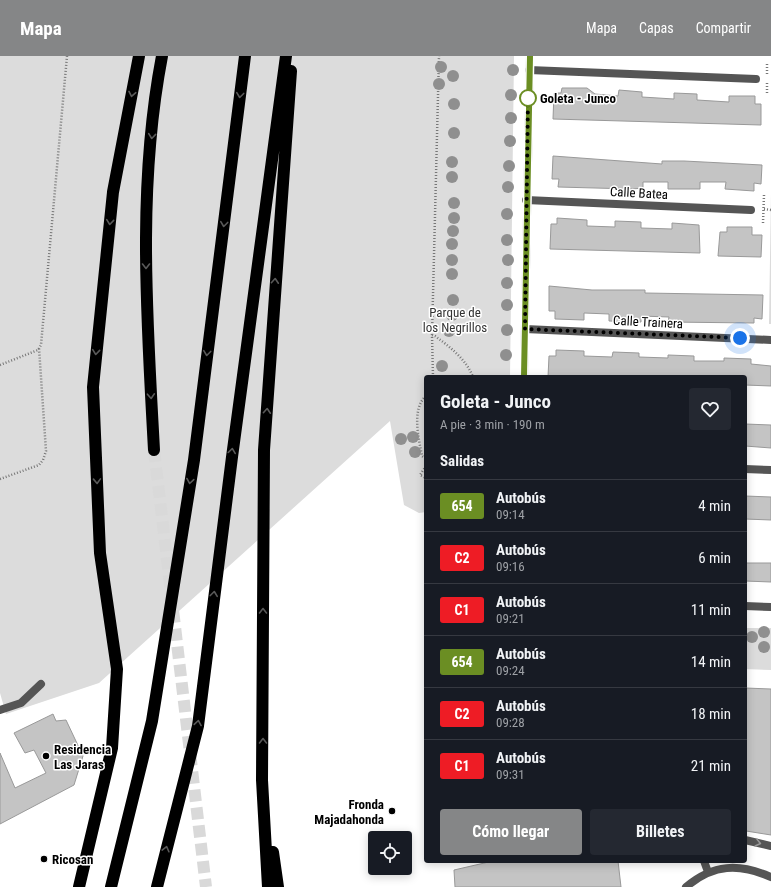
<!DOCTYPE html>
<html lang="es">
<meta charset="utf-8">
<style>
:root{--surface:#171b24;--page:#242831;--text:#f1f3f6;--muted:#9ea1a6;--line:#363941;--accent:#858687}
body{margin:0;font-family:"Roboto Condensed",sans-serif;background:var(--page);color:var(--text);height:100vh;display:flex;flex-direction:column;font-size:15px;white-space:nowrap}
*{box-sizing:border-box;margin:0}
p{font-size:13px;color:var(--muted)}
.icon{flex:none;width:22px;height:22px;fill:none;stroke:currentColor;stroke-width:2;stroke-linecap:round;stroke-linejoin:round}
.map{position:relative;flex:1;overflow:hidden}
.details{position:absolute;left:424px;top:319px;width:323px;height:488px;display:flex;flex-direction:column;background:var(--surface);border-radius:4px;box-shadow:0 2px 10px #0003}
.details>*{flex:none}
.badge{padding:0 8px;border-radius:3px;font-size:14px;line-height:26px}
.controls{position:absolute;left:368px;top:775px;display:grid;gap:8px}
.controls a{display:grid;place-items:center;width:44px;height:44px;border-radius:4px;background:var(--surface);box-shadow:0 2px 10px #0003;font-size:20px}
.you{position:absolute;width:20px;height:20px;margin:-10px;border:3px solid #fff;border-radius:50%;background:#1a73e8;box-shadow:0 0 0 6px #1a73e833}
.map>.badge{position:absolute;translate:-50% -50%;box-shadow:0 0 0 2px #fff}
h2{padding:0 16px;font-size:15px;line-height:36px}
.round{display:grid;place-items:center;flex:none;width:42px;height:42px;border-radius:4px;background:var(--page)}
.overview{display:flex;align-items:center;justify-content:space-between;height:68px;padding:0 16px}
h1{font-size:19px;font-weight:700;line-height:30px}
.primary-button{display:flex;gap:8px;margin-top:auto;padding:8px 16px}
.primary-button a{flex:1;height:46px;border-radius:4px;background:var(--accent);color:#fff;font-size:16px;font-weight:700;line-height:46px;text-align:center}
.primary-button a+a{background:var(--page);color:var(--text)}
ul{padding:0;list-style:none}
li{display:flex;align-items:center;gap:12px;height:52px;padding:0 16px;border-top:1px solid var(--line)}
li div{flex:1}
li b{display:block;font-size:15px}
li em{font-style:normal}
li .badge{min-width:44px;font-weight:700;text-align:center}
header{display:flex;align-items:center;gap:24px;box-sizing:border-box;height:56px;padding:0 20px;background:var(--accent);color:#fff}
header strong{font-size:19px}
nav{display:flex;gap:22px;margin-inline-start:auto;font-size:14px}
.map>svg:first-child{display:block}
.green{fill:#dcdcdc}
.building{fill:#c4c4c4;stroke:#999}
.lines{fill:none;stroke-linecap:round;stroke-linejoin:round}
.motorway-tunnel{stroke:#d9d9d9;stroke-width:12;stroke-dasharray:12 6;stroke-linecap:butt}
.path{stroke:#777;stroke-width:2.5;stroke-dasharray:1 2;stroke-linecap:butt}
.service{stroke:#555;stroke-width:8}
.minor{stroke:#555;stroke-width:8}
.motorway{stroke:#000;stroke-width:12}
.tree{fill:#8f8f8f}
.oneway{stroke:#595959}
.oneway2{stroke:#999}
.line-casing{stroke:#fff;stroke-width:9}
.line{stroke:#6b8e23;stroke-width:6}
.walk{stroke:#000;stroke-width:4;stroke-dasharray:0 7.2}
.stop-dot{fill:#fff;stroke:#6b8e23;stroke-width:2}
.poi-dot{fill:#000;stroke:#fff;stroke-width:1.5}
.labels{text-anchor:middle;dominant-baseline:central;stroke-width:3;stroke-linejoin:round;paint-order:stroke}
.stop-label{font-size:13px;font-weight:bold;fill:#000;stroke:#fff;text-anchor:start}
.street-label{font-size:13px;fill:#000;stroke:#fff}
.park-label{font-size:13px;fill:#333;stroke:#fff}
.poi-label{font-size:13px;font-weight:bold;fill:#000;stroke:#fff;text-anchor:start}
</style>
<header>
<strong>Mapa</strong>
<nav><a>Mapa</a><a>Capas</a><a>Compartir</a></nav>
</header>
<div class="map">
<svg width="771" height="831" viewBox="0 0 771 831">
<rect width="100%" height="100%" fill="#fff"/>
<path class="green" d="M0,0h514l-4,321h-84v135l-7,1 -15,-8 -14,-84 -291,262 -93,31 -6,-21z
M771,137v131h-2z
M745,572h26v42l-26,-1z"/>
<path class="building" d="M562,32h25l8,6 23,2 1,-6 23,2v5l32,2v-6l23,1v6l32,2v-6h26v8h6v21l-208,-6 1,-26h7z
M553,100l109,8v-3h22l78,4 -1,19 -7,-1v8l-29,-2 1,-7h-26v7h-32v-7h-25v6l-11,1 -74,-2 1,-8h-7z
M557,162l30,2v6l28,1v-6l26,1v6l31,1v-6l27,2 1,28 -150,-4 1,-25h6z
M727,171h25v8h10l-1,22 -43,-1 2,-24h7z
M549,230l43,4h53v3l118,2 -1,24 -8,-1v5l-86,-1 1,-5 -28,-1v6l-32,-1v-7l-25,-1v7l-29,-1v-8h-6z
M556,294l28,1v5l28,1 1,-5 26,1v4l29,1v-3l26,1v5h30v-3l27,1v5l20,2v20l-26,-1v-8h-197l1,-21h7z
M745,368l26,1v23l-26,-2z
M745,440l26,1v23l-26,-1z
M745,507h26v19l-26,-1z
M745,632l26,1v146l-25,-4z
M53,658l3,7 10,-1 17,36 -9,29 -74,39v-71l15,35 31,-15 -12,-23 -9,3 -11,-20z
M493,805h125l3,26h-166l-1,-17z"/>
<g class="lines">
<path class="motorway-tunnel" d="M154,394l52,437"/>
<path class="path" d="M767,8v10
M767,27v10
M764,153l7,1
M763,167l1,-28
M432,279l3,1c15,11 31,23 38,41
M0,309l38,-15 3,-5 26,-289
M433,321l-1,-42 7,-279
M426,340c-15,13 -7,44 -4,60l4,3
M426,410l-6,9 6,3
M0,423l39,-14 4,-5 3,-9 -7,-103"/>
<path class="service" d="M0,654l21,-7 20,-19
M745,784l26,6"/>
<path class="minor" d="M529,14l227,9
M526,144l225,10
M525,273l246,11
M524,321l6,-321
M745,413l26,1
M745,550l26,1
M704,805l4,11
M686,831c27,-23 53,-24 85,-10"/>
<path class="motorway" d="M154,394c-7,-131 -17,-264 8,-394
M273,796l5,35
M79,831l33,-139 5,-79 -17,-116 -7,-166 20,-195 26,-136
M111,831l41,-166 42,-261 51,-404
M157,831l41,-161 34,-269 54,-401
M268,831l-6,-107 2,-330 27,-379"/>
</g>
<g class="tree">
<circle cx="441" cy="11" r="6"/>
<circle cx="513" cy="14" r="6"/>
<circle cx="453" cy="20" r="6"/>
<circle cx="439" cy="28" r="6"/>
<circle cx="511" cy="39" r="6"/>
<circle cx="454" cy="48" r="6"/>
<circle cx="511" cy="62" r="6"/>
<circle cx="454" cy="77" r="6"/>
<circle cx="510" cy="85" r="6"/>
<circle cx="452" cy="106" r="6"/>
<circle cx="509" cy="110" r="6"/>
<circle cx="452" cy="121" r="6"/>
<circle cx="508" cy="131" r="6"/>
<circle cx="454" cy="147" r="6"/>
<circle cx="507" cy="158" r="6"/>
<circle cx="454" cy="162" r="6"/>
<circle cx="453" cy="175" r="6"/>
<circle cx="507" cy="184" r="6"/>
<circle cx="452" cy="188" r="6"/>
<circle cx="452" cy="204" r="6"/>
<circle cx="508" cy="204" r="6"/>
<circle cx="452" cy="218" r="6"/>
<circle cx="507" cy="227" r="6"/>
<circle cx="453" cy="244" r="6"/>
<circle cx="507" cy="249" r="6"/>
<circle cx="452" cy="259" r="6"/>
<circle cx="507" cy="274" r="6"/>
<circle cx="449" cy="275" r="6"/>
<circle cx="506" cy="299" r="6"/>
<circle cx="442" cy="310" r="6"/>
<circle cx="413" cy="381" r="6"/>
<circle cx="401" cy="383" r="6"/>
<circle cx="415" cy="396" r="6"/>
<circle cx="764" cy="576" r="6"/>
<circle cx="752" cy="581" r="6"/>
<circle cx="764" cy="591" r="6"/>
</g>
<defs><path id="oneway-chevron" d="M-2-3.5L2.5 0L-2 3.5" fill="none" stroke-width="1.6" stroke-linecap="round" stroke-linejoin="round"/></defs>
<g class="oneway">
<use href="#oneway-chevron" transform="translate(132 38) rotate(101)"/>
<use href="#oneway-chevron" transform="translate(240 39) rotate(97)"/>
<use href="#oneway-chevron" transform="translate(152 80) rotate(96)"/>
<use href="#oneway-chevron" transform="translate(110 166) rotate(96)"/>
<use href="#oneway-chevron" transform="translate(224 168) rotate(97)"/>
<use href="#oneway-chevron" transform="translate(146 210) rotate(90)"/>
<use href="#oneway-chevron" transform="translate(275 225) rotate(-86)"/>
<use href="#oneway-chevron" transform="translate(96 296) rotate(96)"/>
<use href="#oneway-chevron" transform="translate(207 297) rotate(97)"/>
<use href="#oneway-chevron" transform="translate(151 340) rotate(87)"/>
<use href="#oneway-chevron" transform="translate(267 355) rotate(-86)"/>
<use href="#oneway-chevron" transform="translate(232 395) rotate(-82)"/>
<use href="#oneway-chevron" transform="translate(97 425) rotate(88)"/>
<use href="#oneway-chevron" transform="translate(190 425) rotate(99)"/>
<use href="#oneway-chevron" transform="translate(214 538) rotate(-83)"/>
<use href="#oneway-chevron" transform="translate(263 555) rotate(-90)"/>
<use href="#oneway-chevron" transform="translate(198 667) rotate(-81)"/>
<use href="#oneway-chevron" transform="translate(263 685) rotate(-90)"/>
<use href="#oneway-chevron" transform="translate(166 793) rotate(-76)"/>
</g>
<use class="oneway2" href="#oneway-chevron" transform="translate(758 787) rotate(14)"/>
<g class="lines">
<g class="line-casing">
<path id="line" d="M524,321l6,-321"/>
</g>
<use href="#line" class="line"/>
<path class="walk" d="M528,42l-3,231 215,9"/>
</g>
<circle class="stop-dot" cx="528" cy="42" r="8"/>
<g class="poi-dot">
<circle cx="46" cy="700" r="4"/>
<circle cx="392" cy="755" r="4"/>
<circle cx="44" cy="803" r="4"/>
</g>
<g class="labels">
<g class="stop-label">
<text x="540" y="42">Goleta - Junco</text>
</g>
<g class="street-label">
<text transform="translate(639 137) rotate(3)">Calle Batea</text>
<text transform="translate(648 266) rotate(3)">Calle Trainera</text>
</g>
<g class="park-label">
<text x="455" y="256">Parque de<tspan x="455" dy="15">los Negrillos</tspan></text>
</g>
<g class="poi-label">
<text x="54" y="693">Residencia<tspan x="54" dy="15">Las Jaras</tspan></text>
<text x="384" y="748" text-anchor="end">Fronda<tspan x="384" dy="15">Majadahonda</tspan></text>
<text x="52" y="803">Ricosan</text>
</g>
</g>
</svg>
<div class="controls">
<a><svg class="icon" aria-label="locate" viewBox="0 0 24 24"><circle cx="12" cy="12" r="6"/><path d="M12 2v4M12 18v4M2 12h4M18 12h4"/></svg></a>
</div>
<div class="you" style="left:740px;top:282px"></div>
<section class="details">
<div class="overview"><div><h1>Goleta - Junco</h1><p>A pie · 3 min · 190 m</p></div><a class="round"><svg class="icon" aria-label="heart" viewBox="0 0 24 24"><path d="M12 20l-8-8c-3-5 5-10 8-4 3-6 11-1 8 4z"/></svg></a></div>
<h2>Salidas</h2>
<ul>
<li><span class="badge" style="background:#6b8e23;color:#fff">654</span><div><b>Autobús</b><p>09:14</p></div><em>4 min</em></li>
<li><span class="badge" style="background:#ee1c25;color:#fff">C2</span><div><b>Autobús</b><p>09:16</p></div><em>6 min</em></li>
<li><span class="badge" style="background:#ee1c25;color:#fff">C1</span><div><b>Autobús</b><p>09:21</p></div><em>11 min</em></li>
<li><span class="badge" style="background:#6b8e23;color:#fff">654</span><div><b>Autobús</b><p>09:24</p></div><em>14 min</em></li>
<li><span class="badge" style="background:#ee1c25;color:#fff">C2</span><div><b>Autobús</b><p>09:28</p></div><em>18 min</em></li>
<li><span class="badge" style="background:#ee1c25;color:#fff">C1</span><div><b>Autobús</b><p>09:31</p></div><em>21 min</em></li>
</ul>
<div class="primary-button"><a>Cómo llegar</a><a>Billetes</a></div>
</section>
</div>
